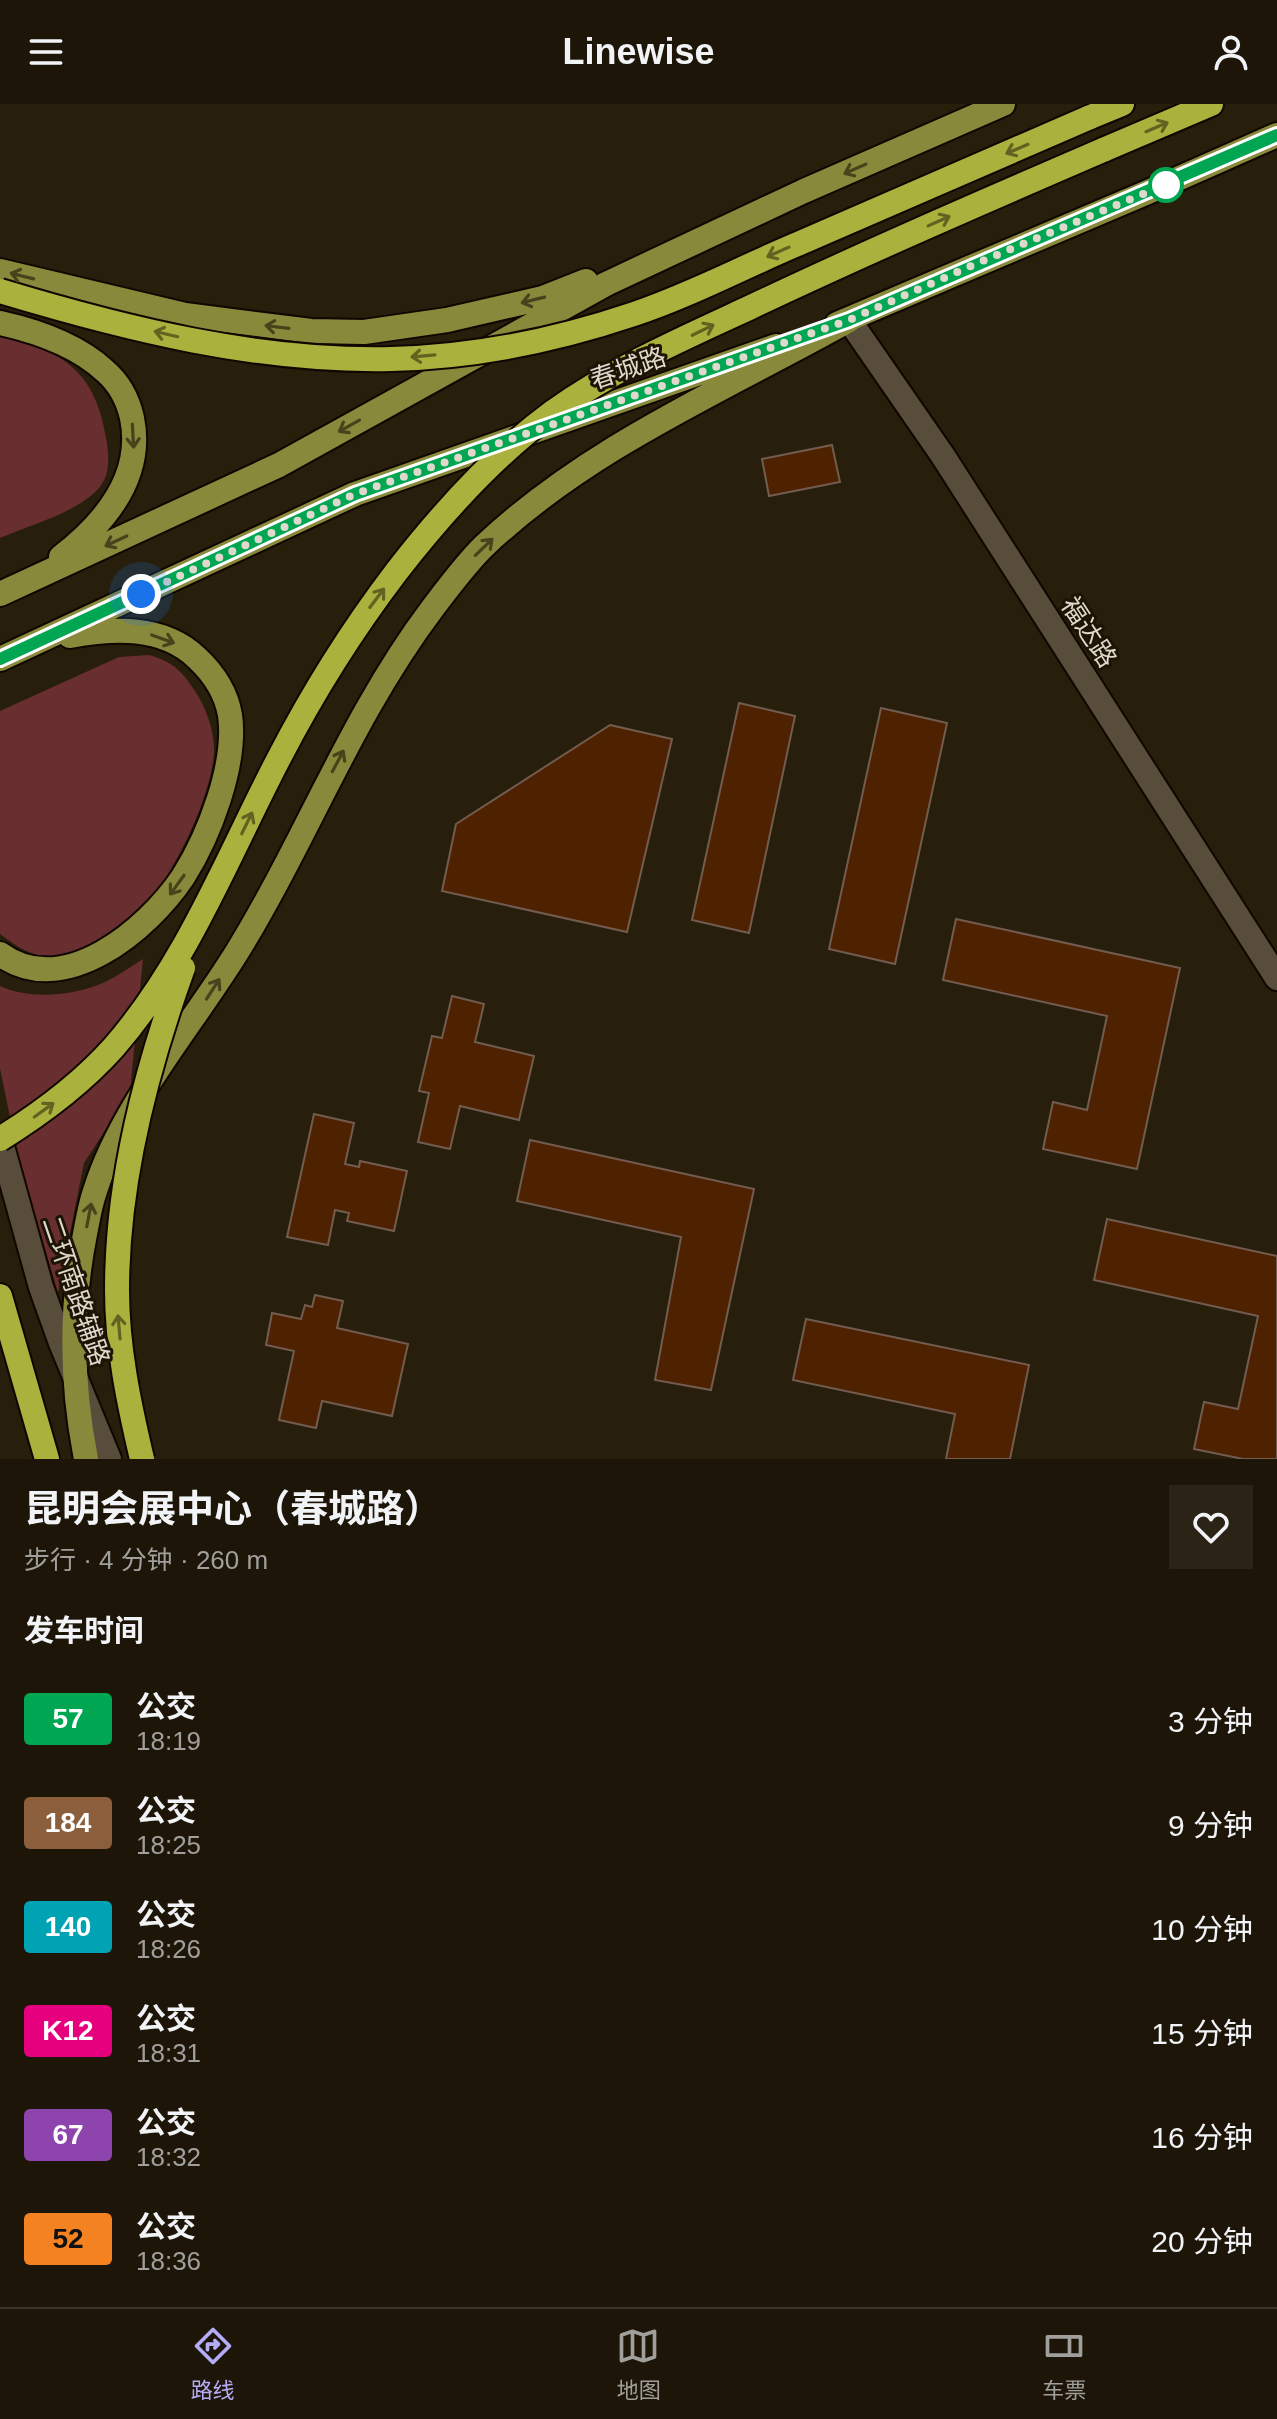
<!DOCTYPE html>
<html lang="zh">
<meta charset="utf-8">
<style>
:root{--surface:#1d1608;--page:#2a2316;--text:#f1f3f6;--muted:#a09f9c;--line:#3b3529;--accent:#b5acf8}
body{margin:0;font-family:Helvetica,"Noto Sans SC",sans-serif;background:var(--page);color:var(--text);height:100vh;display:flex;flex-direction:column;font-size:30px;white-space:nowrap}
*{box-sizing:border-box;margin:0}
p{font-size:26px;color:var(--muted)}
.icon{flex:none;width:44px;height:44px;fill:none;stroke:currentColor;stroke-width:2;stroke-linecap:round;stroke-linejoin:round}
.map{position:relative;height:1355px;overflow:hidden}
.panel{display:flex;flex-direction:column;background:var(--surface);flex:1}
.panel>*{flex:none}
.badge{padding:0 16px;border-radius:6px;font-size:28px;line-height:52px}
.you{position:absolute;width:40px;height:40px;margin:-20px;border:6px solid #fff;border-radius:50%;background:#1a73e8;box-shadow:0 0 0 12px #1a73e833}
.map>.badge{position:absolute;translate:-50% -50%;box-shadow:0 0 0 4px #fff}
h2{padding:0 24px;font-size:30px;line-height:72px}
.round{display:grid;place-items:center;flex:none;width:84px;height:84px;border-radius:0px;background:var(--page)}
.headline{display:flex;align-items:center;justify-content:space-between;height:136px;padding:0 24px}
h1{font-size:38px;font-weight:700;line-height:60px}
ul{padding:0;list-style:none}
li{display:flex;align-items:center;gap:24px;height:104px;padding:0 24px}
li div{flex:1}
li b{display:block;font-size:30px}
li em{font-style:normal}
li .badge{min-width:88px;font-weight:700;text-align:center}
header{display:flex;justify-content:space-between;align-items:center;height:104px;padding:0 24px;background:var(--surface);font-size:36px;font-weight:700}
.tab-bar{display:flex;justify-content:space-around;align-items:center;height:112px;border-top:2px solid var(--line);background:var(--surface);font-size:22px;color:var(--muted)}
.tab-bar a{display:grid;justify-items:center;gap:4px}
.tab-bar .on{color:var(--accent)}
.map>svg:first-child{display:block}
.green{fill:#692e2f}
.building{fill:#4e2200;stroke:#725c50;stroke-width:2}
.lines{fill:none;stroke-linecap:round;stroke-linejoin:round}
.minor-casing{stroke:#100700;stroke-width:28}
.major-casing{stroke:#100700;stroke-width:28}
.highway-casing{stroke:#100700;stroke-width:28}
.minor{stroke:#584d3a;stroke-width:24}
.major{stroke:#89893c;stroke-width:24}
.highway{stroke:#aab13d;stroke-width:24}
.highway-bridge-casing{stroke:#100700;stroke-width:28;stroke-linecap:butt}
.highway-bridge{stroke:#aab13d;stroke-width:24}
.oneway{stroke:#646220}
.oneway2{stroke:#48431a}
.line-casing{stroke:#fff;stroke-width:18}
.line{stroke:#00a651;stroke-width:12}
.walk{stroke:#ded8cd;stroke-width:8;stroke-dasharray:0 14.4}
.stop-dot{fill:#fff;stroke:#00a651;stroke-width:4}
.labels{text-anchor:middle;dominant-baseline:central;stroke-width:6;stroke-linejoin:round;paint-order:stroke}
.street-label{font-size:26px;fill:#ded8cd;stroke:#1d1404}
</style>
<header><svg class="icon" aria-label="menu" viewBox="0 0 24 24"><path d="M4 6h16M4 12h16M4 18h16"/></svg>Linewise<svg class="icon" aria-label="person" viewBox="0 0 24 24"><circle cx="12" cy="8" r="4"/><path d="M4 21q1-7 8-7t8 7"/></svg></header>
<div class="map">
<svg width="1277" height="1355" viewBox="0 0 1277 1355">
<rect width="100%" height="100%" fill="#271e0b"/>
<path class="green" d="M0,231c67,18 96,37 107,108 2,16 3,33 -9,46 -22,24 -68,36 -98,49z
M149,551c24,7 32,15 46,36 12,18 20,42 19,63 -4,46 -40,119 -70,154 -20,23 -70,52 -101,48 -17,-2 -30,-13 -43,-22v-223l119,-54z
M143,855l-13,133 -46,71 -26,130 -40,-136 -18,-89v-82c30,14 75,10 105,-4 13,-6 25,-15 38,-23z"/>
<path class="building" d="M832,341l8,37 -71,14 -7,-37z
M739,599l56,13 -46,217 -57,-13z
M881,604l66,15 -52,241 -66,-15z
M610,621l62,14 -45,193 -185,-41 14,-67z
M956,815l224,49 -43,201 -94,-20 10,-47 34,8 20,-94 -164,-36z
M452,892l32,8 -9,38 59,14 -15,64 -59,-14 -10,43 -32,-7 11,-49 -10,-2 13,-55 10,2z
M314,1010l40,9 -9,41 14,3 1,-6 47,10 -13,60 -47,-10 2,-8 -14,-3 -7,35 -41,-8z
M530,1036l224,49 -43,201 -56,-10 26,-143 -164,-36z
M1107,1115l170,37v203h-34l-49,-10 10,-47 34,7 20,-93 -164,-36z
M315,1191l28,6 -6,27 71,16 -16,72 -70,-15 -6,27 -37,-8 15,-69 -28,-6 6,-32 29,6 4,-14 7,2z
M806,1215l223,46 -19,94h-64l9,-45 -162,-34z"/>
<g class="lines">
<g class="minor-casing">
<path id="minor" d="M849,216l94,136 334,522
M0,1035l41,148 20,56 48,116"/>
</g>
<g class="major-casing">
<path id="major" d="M0,167l185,44 126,16 53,1 83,-12 96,-22 43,-17
M0,219c36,8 77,22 105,48 14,12 23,29 27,47 12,59 -27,105 -71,139
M837,220l311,-132 129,-57
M0,490l279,-129 327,-181 198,-93 199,-87
M0,555l355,-165 421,-148
M0,850c64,47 148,-25 183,-77 26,-41 54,-113 47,-162 -4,-23 -17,-42 -33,-57 -34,-33 -84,-30 -127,-22
M86,1355c-15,-76 -16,-150 -1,-225 3,-15 5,-29 10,-43 26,-84 95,-163 142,-239 69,-112 115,-237 195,-343 16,-21 32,-43 51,-62 105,-100 241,-157 366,-227"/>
</g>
<g class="highway-casing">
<path id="highway" d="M1088,14l34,-14
M1103,46l108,-46
M0,1192l47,163"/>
</g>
<use href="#minor" class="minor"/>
<use href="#major" class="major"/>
<use href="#highway" class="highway"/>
<g class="highway-bridge-casing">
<path id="highway-bridge" d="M0,187c126,38 258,71 391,68 81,-2 166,-19 243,-45 57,-19 111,-48 166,-71 96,-42 192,-83 288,-125
M0,1035c42,-26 81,-55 114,-92 73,-84 113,-189 164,-287 34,-66 74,-130 119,-189 45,-58 96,-115 156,-159 60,-43 131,-74 198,-105 116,-55 234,-106 352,-157
M142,1355c-13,-55 -25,-112 -25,-169 0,-110 29,-220 66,-322"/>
</g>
<use href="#highway-bridge" class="highway-bridge"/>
</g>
<defs><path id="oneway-shaft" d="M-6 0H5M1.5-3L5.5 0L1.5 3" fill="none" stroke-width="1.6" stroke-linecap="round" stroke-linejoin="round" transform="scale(2)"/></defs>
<g class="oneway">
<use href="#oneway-shaft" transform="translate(1157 23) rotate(-23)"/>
<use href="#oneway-shaft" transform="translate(1017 45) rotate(157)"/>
<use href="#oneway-shaft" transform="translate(939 117) rotate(-24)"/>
<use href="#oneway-shaft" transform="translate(778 148) rotate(156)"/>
<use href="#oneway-shaft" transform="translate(703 226) rotate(-26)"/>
<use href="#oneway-shaft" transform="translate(166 230) rotate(-167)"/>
<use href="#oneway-shaft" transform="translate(423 252) rotate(175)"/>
<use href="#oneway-shaft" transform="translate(377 494) rotate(-53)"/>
<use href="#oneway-shaft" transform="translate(247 719) rotate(-64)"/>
<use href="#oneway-shaft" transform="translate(44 1006) rotate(-36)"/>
<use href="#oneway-shaft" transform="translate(119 1223) rotate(-95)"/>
</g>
<g class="oneway2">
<use href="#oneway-shaft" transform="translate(855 65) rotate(156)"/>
<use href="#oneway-shaft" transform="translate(22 172) rotate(-166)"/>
<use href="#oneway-shaft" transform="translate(533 196) rotate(166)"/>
<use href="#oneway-shaft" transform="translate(277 223) rotate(-173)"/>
<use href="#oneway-shaft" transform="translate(349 322) rotate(151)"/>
<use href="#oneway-shaft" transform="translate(133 332) rotate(87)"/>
<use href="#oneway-shaft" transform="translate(116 437) rotate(155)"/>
<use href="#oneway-shaft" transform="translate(484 443) rotate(-44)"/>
<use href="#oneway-shaft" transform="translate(163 535) rotate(20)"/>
<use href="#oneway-shaft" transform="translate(338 657) rotate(-62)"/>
<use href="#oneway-shaft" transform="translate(177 781) rotate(126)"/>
<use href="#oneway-shaft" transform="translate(213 885) rotate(-57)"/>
<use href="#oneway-shaft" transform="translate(89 1111) rotate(-79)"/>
</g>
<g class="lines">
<g class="line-casing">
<path id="line" d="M0,555l355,-165 494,-174 428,-185"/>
</g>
<use href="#line" class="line"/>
<path class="walk" d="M141,490l214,-100 494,-174 131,-58 194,-81 -8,4"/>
</g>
<circle class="stop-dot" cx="1166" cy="81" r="16"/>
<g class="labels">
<g class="street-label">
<text transform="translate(628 264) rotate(-19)">春城路</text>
<text transform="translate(1089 528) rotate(57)">福达路</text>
<text transform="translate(76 1187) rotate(71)">二环南路辅路</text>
</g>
</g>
</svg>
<div class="you" style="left:141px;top:490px"></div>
</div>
<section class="panel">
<div class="headline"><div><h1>昆明会展中心（春城路）</h1><p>步行 · 4 分钟 · 260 m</p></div><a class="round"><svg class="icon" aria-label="heart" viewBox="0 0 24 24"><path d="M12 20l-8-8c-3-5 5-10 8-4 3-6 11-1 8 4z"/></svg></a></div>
<h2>发车时间</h2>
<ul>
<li><span class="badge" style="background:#00a651;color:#fff">57</span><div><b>公交</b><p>18:19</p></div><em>3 分钟</em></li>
<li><span class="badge" style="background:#8b5e3c;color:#fff">184</span><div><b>公交</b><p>18:25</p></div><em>9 分钟</em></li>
<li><span class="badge" style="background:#00a3b4;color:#fff">140</span><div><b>公交</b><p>18:26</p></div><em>10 分钟</em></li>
<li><span class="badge" style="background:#e6007e;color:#fff">K12</span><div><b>公交</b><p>18:31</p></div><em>15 分钟</em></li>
<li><span class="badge" style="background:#8e44ad;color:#fff">67</span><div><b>公交</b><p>18:32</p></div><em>16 分钟</em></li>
<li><span class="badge" style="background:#f58220;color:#111">52</span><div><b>公交</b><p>18:36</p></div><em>20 分钟</em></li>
</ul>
</section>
<nav class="tab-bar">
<a class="on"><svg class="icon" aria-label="directions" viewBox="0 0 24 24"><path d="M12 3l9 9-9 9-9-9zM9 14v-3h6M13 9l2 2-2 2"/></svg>路线</a>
<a><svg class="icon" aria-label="map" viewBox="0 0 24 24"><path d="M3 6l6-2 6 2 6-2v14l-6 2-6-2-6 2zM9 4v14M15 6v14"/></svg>地图</a>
<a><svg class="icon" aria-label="tickets" viewBox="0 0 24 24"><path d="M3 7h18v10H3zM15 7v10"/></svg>车票</a>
</nav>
